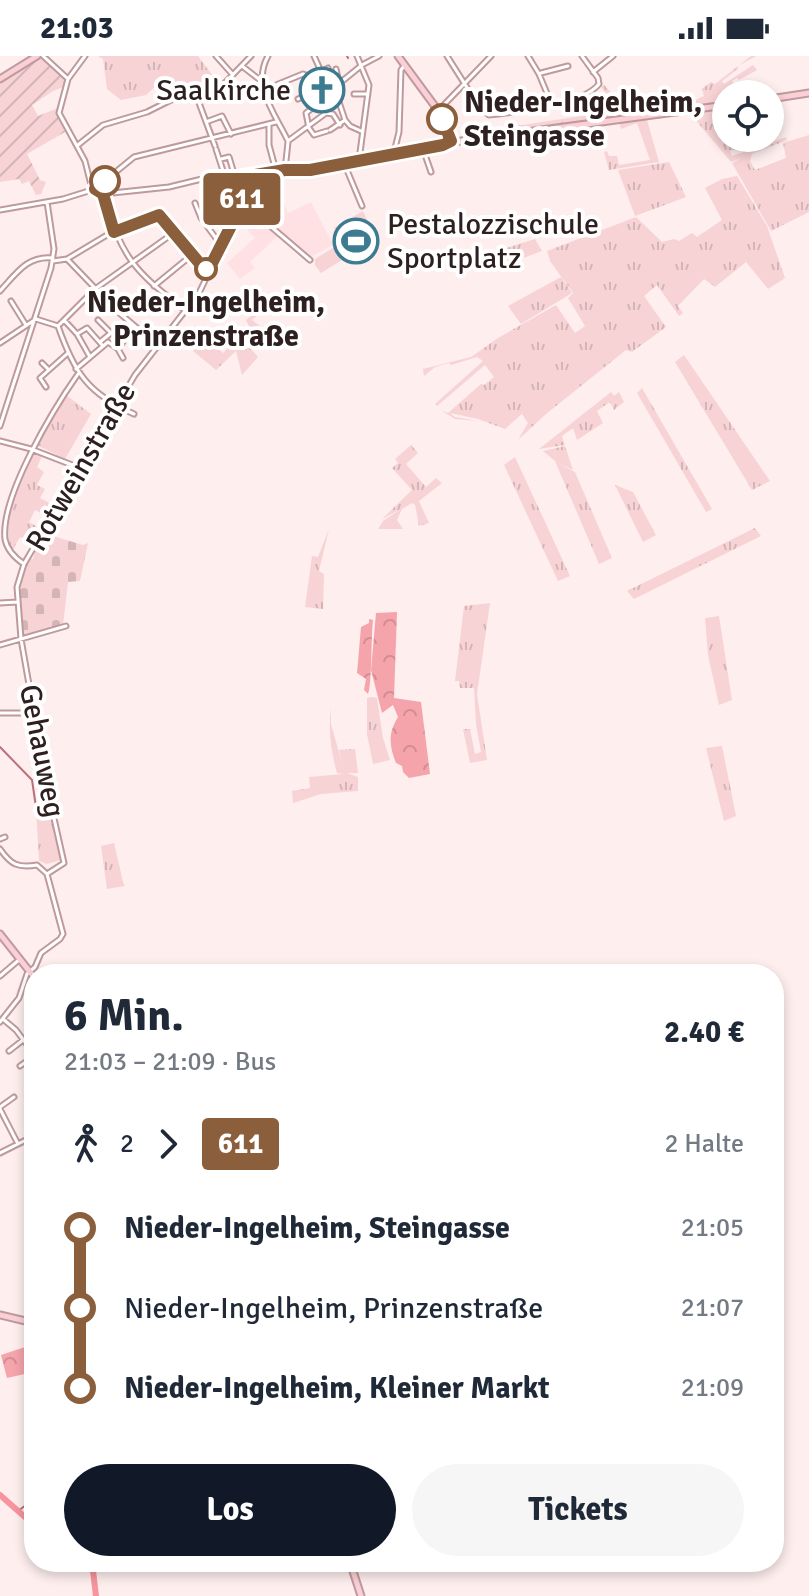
<!DOCTYPE html>
<html lang="de">
<meta charset="utf-8">
<style>
:root{--surface:#fff;--page:#f6f6f7;--text:#1f2937;--muted:#747a83;--accent:#111827}
body{margin:0;font-family:Signika,sans-serif;background:var(--page);color:var(--text);height:100vh;display:flex;flex-direction:column;font-size:30px;white-space:nowrap}
*{box-sizing:border-box;margin:0}
p{font-size:26px;color:var(--muted)}
.icon{flex:none;width:44px;height:44px;fill:none;stroke:currentColor;stroke-width:2;stroke-linecap:round;stroke-linejoin:round}
.map{position:relative;flex:1;overflow:hidden}
.panel{position:absolute;left:24px;top:908px;width:760px;height:608px;display:flex;flex-direction:column;background:var(--surface);border-radius:32px;box-shadow:0 4px 12px #0003}
.panel>*{flex:none}
.badge{padding:0 16px;border-radius:6px;font-size:28px;line-height:52px}
.fabs{position:absolute;left:712px;top:24px;display:grid;gap:16px}
.fabs a{display:grid;place-items:center;width:72px;height:72px;border-radius:50%;background:var(--surface);box-shadow:0 4px 12px #0003;font-size:40px}
.map>.badge{position:absolute;translate:-50% -50%;box-shadow:0 0 0 4px #fff}
.legs{display:flex;align-items:center;gap:12px;height:88px;padding:0 40px;font-size:26px}
.legs p{margin-inline-start:auto}
.overview{display:flex;align-items:center;justify-content:space-between;height:136px;padding:0 40px}
h1{font-size:44px;font-weight:800;line-height:60px}
.cta{display:flex;gap:16px;margin-top:auto;padding:16px 40px}
.cta a{flex:1;height:92px;border-radius:48px;background:var(--accent);color:#fff;font-size:32px;font-weight:800;line-height:92px;text-align:center}
.cta a+a{background:var(--page);color:var(--text)}
ul{padding:0 40px;list-style:none}
li{display:flex;align-items:center;gap:28px;height:80px;font-size:30px}
li i{display:grid;place-items:center;width:12px;height:100%;margin:0 10px;background:currentColor}
li i::after{content:'';width:20px;height:20px;margin:-10px;border:6px solid;border-radius:50%;background:var(--surface)}
li p{margin-inline-start:auto}
li:first-child i{background:linear-gradient(#0000 50%,currentColor 0)}
li:last-child i{background:linear-gradient(currentColor 50%,#0000 0)}
.status{display:flex;justify-content:space-between;align-items:center;height:56px;padding:0 40px;background:var(--surface);direction:ltr}
.status svg{height:22px;fill:currentColor}
.map>svg:first-child{display:block}
.built{fill:#ffe1e3}
.grass{fill:url(#grass-tufts)}
.forest{fill:url(#forest-crowns)}
.cemetery{fill:url(#cemetery-stones)}
.garden{fill:url(#garden-furrows)}
.pitch{fill:#f7d3d5}
.lines{fill:none;stroke-linecap:round;stroke-linejoin:round}
.stream{stroke:#bb7178;stroke-width:2}
.river{stroke:#f7949e;stroke-width:6}
.street-casing{stroke:#bf9a9d;stroke-width:7}
.secondary-casing{stroke:#bf9a9d;stroke-width:9}
.street{stroke:#fff;stroke-width:3}
.secondary{stroke:#fad0d6;stroke-width:5}
.line-1-casing{stroke:#fff;stroke-width:18}
.line-1{stroke:#8b5e3c;stroke-width:12}
.stop-1-dot{fill:#fff;stroke:#8b5e3c;stroke-width:4}
.labels{text-anchor:middle;dominant-baseline:central;stroke-width:8;stroke-linejoin:round;paint-order:stroke}
.poi-label{font-size:30px;fill:#2e2021;stroke:#fff;text-anchor:end}
.stop-label{font-size:30px;font-weight:bold;fill:#2e2021;stroke:#fff;text-anchor:start}
.street-label{font-size:30px;fill:#2e2021;stroke:#fff}
</style>
<div class="status"><b>21:03</b><svg viewBox="0 0 49 12"><path d="M0 12V9h3v3zM5 12V6h3v6zM10 12V3h3v9zM15 12V0h3v12zM26 1h20v11H26zM47 4h2v5h-2z"/></svg></div>
<div class="map">
<svg width="809" height="1540" viewBox="0 0 809 1540">
<defs>
<pattern id="grass-tufts" width="24" height="20" patternUnits="userSpaceOnUse" patternTransform="scale(2)"><rect width="24" height="20" fill="#f7d3d5"/><path d="M3 7l-1-3M5 7V3M7 7l1-3M15 17l-1-3M17 17v-4M19 17l1-3" fill="none" stroke="#d4b5b7"/></pattern>
<pattern id="forest-crowns" width="20" height="18" patternUnits="userSpaceOnUse" patternTransform="scale(2)"><rect width="20" height="18" fill="#f5a4ab"/><path d="M2 6a3 3 0 1 1 6 0M12 15a3 3 0 1 1 6 0" fill="none" stroke="#d28d93"/></pattern>
<pattern id="cemetery-stones" width="16" height="16" patternUnits="userSpaceOnUse" patternTransform="scale(2)"><rect width="16" height="16" fill="#f7d3d5"/><path d="M2 7V4a2 2 0 0 1 4 0v3zM10 15v-3a2 2 0 0 1 4 0v3z" fill="#d4b5b7"/></pattern>
<pattern id="garden-furrows" width="10" height="10" patternUnits="userSpaceOnUse" patternTransform="scale(2)"><rect width="10" height="10" fill="#f7d3d5"/><path d="M-1 1l2-2M0 10L10 0M9 11l2-2" fill="none" stroke="#d4b5b7"/></pattern>
</defs>
<rect width="100%" height="100%" fill="#feeeee"/>
<path class="built" d="M274,123l14,34 23,-11 22,43 -24,13 -39,-35 -11,-40z
M242,157h9l28,22 -29,27 5,6 -15,11 -13,-16 28,-25 -18,-20z"/>
<path class="grass" d="M98,0h100l21,28 -9,9 -19,-3 -18,7 -8,-19 -19,17 -25,5 -14,-11 -4,-30z
M751,0h5l-18,10v3l-16,12 2,3 29,-19 4,5 -18,10 -2,-2 -5,3 9,13h-15v9l-87,13 40,-8 25,-12 -2,-7 9,-7 4,2z
M604,29l15,16 6,11 -1,5 -5,-2v3l-123,17v-6l92,-14 23,-14 -10,-14z
M726,51v31h27l2,5 -25,8 2,5 54,-19 1,3 -35,14 -2,7 5,9 31,-12 -3,-15 26,-8v77l-38,19 -39,-68 10,-5 -11,4 -37,-44 -2,-6z
M689,56l1,3 -43,5 12,42 -50,8 -5,-18 3,-1 2,5h8l2,9 31,-5 -13,-37 -16,6 -2,-7z
M669,106l17,35 -51,19 -17,-46z
M737,120l30,50 18,52 -17,11 -22,-27 -31,25 -11,-8 -26,27 5,7 -4,3 -22,-31 -13,11 22,31 -34,25 -6,-2 -80,64 -28,26 10,-17 -6,-9 -17,15 -27,-10 -28,-6 5,4 23,4 -23,-2 -13,-8 6,2 33,-29 3,1 10,-8 -9,-12 -48,41 -2,-2 48,-43 -6,-4 -26,8 -2,-2 -14,4 -11,9 -1,-7 48,-12 27,-19 58,-33 19,28 10,-7 -17,-28 5,-5 -23,-32 -3,-10 89,-34 26,25 12,-3 5,2 13,-8 5,4 25,-17 -17,-32 17,-9z
M535,183l7,12 -56,21 -12,-14z
M561,221l11,16 -51,31 -13,-18z
M270,244l2,3 -20,17 12,9 -17,15 11,13 -16,18 -6,-24 -20,19 -23,-19 14,-13 16,15 26,-27 -3,-6z
M684,299l86,126 -18,9 -77,-128z
M642,332l70,121 -6,3 -69,-119z
M611,336l3,4 5,-4 5,10 -10,8 -4,-8 -13,9 6,12 -26,17 -4,-12 -11,8 3,9 -26,4z
M66,339l25,19 -26,45 -28,-14z
M411,389l7,8 -12,11 20,23 10,-9 6,5 -23,18 10,22 -10,3 -4,-21 -3,-2 -10,6 -5,11 6,9h-25l5,-8 18,-12 -19,10 30,-29 -20,-22 6,-5 -3,-4z
M565,390l8,24 -16,-7 18,9 37,86 -13,6 -44,-103 -12,-10z
M34,397l8,3 -5,11 7,5 -7,13 8,4 -5,9 15,8 -6,11 -14,-7 -6,12 12,7 -8,15 -13,-7 -8,14c-12,-29 7,-69 19,-97z
M515,401l55,119 -12,5 -54,-116z
M615,429l18,7 23,43 -13,7z
M755,472l6,8 -127,63 -7,-8z
M329,473l-10,42 5,3 -1,35 -18,-2 7,-51 6,1z
M490,547l-13,91 10,66 -17,3 -7,-34h7l5,25 6,-2 -5,-28 -2,-36h-14l-1,-7h-4l9,-75z
M719,560l13,84 -13,5 -11,-50 -3,-37z
M371,641l6,1 6,40 7,22 -17,4 -6,-30v-36z
M331,652v16l11,39 -3,-13 16,-1 3,24h-11l11,4v14l-37,3 -28,9 -1,-12 18,-3 -1,-11 34,-3 -6,-1c-6,-22 -9,-42 -6,-65z
M722,690l14,70 -12,5 -18,-73z
M50,751l11,53 -14,4 -8,-3 -3,-53z
M114,787l10,43 -17,3 -6,-43z"/>
<path class="forest" d="M397,556l-3,86 27,4 9,72 -21,4 -6,-6 -1,-6 -6,-3c-7,-18 -8,-30 2,-46l-5,-12 -11,8 -11,-43 5,-57z
M369,563l4,1c-2,16 -1,66 -5,74l-4,-4 2,-11 -9,-6 4,-46 8,-4z
M34,1288v28l-27,6 -6,-23z"/>
<path class="cemetery" d="M46,478l37,11 5,-2 -8,38 -12,1 -5,43 -41,10c-4,-26 -5,-53 8,-76h3l3,-11z"/>
<path class="garden" d="M41,2l25,23v5l-13,5 -21,14 6,11 20,-8v7l7,17 -38,22 13,26 6,2 -5,12 -5,1 -7,-14 -7,3 -3,-5 -19,3v-99z"/>
<path class="pitch" d="M363,155l13,28 -55,34 -6,-8v-6l26,-16 -7,-15z"/>
<g class="lines">
<path class="stream" d="M347,0l1,2
M0,691l32,33 4,27
M18,1455l16,-12"/>
<path class="river" d="M0,1439l34,30
M92,1506l4,34"/>
<g class="street-casing">
<path id="street" d="M43,0l24,22
M85,0l-17,23 -9,34 26,48 7,28
M216,0l17,19
M268,0c-17,30 8,59 20,85
M314,0l15,33 6,-2
M357,0l12,29 -10,75
M447,0l33,52 9,7c27,-3 94,-10 110,-31l-1,-6 -16,-22
M528,0l11,18 12,29
M242,10l18,14
M336,13l3,14
M593,16l20,-16
M541,17l27,-7
M307,23l21,-11
M335,31l27,-22 17,-9
M264,34l39,-16 3,1 4,35 -4,3 3,15
M195,36l20,54
M354,38h14
M298,43l11,-5
M338,43l7,21 5,6 11,5
M438,55l53,-55
M326,57l7,1 7,11
M206,66l16,-6 9,18
M269,68v21l7,26
M309,72l5,7 13,-4
M330,74l15,-10
M288,85l38,-28 2,-9 10,-5 -3,-12
M78,89l25,-20 44,-13 36,-18 34,-3 34,-35
M216,93l9,28
M423,93l8,23
M394,96l5,-20 2,-62 3,-4
M221,103l8,-2 6,20
M344,107l18,43
M285,114l3,-28
M238,124l6,27
M95,133l8,5 66,-7 37,-9 37,-1 42,-7h25l133,-25 8,-4
M103,138c19,64 30,76 83,117
M195,147l6,15
M244,151l11,6 55,47
M0,154l63,-11 32,-10 39,-32 142,-35
M210,155l-9,7 20,27
M67,203l40,-24 52,-20 42,50 8,4
M53,205l14,-2 50,52 40,34
M154,230l39,-32
M0,235c16,-17 27,-36 53,-33
M11,245l15,24
M64,264l13,14
M98,264l13,13 -11,9
M58,270c16,46 30,68 76,88
M0,287l36,-24 22,7 37,-37 80,-57
M118,293l5,9
M90,301l-13,-23 10,-6 16,18
M42,307l7,7
M76,313l32,-27 10,7 5,-7
M46,331l-6,-9 28,-25
M0,370l51,-158 3,-19 -7,-47
M0,385l31,8 49,19
M24,508c-9,-6 -17,-14 -19,-25 -5,-42 49,-131 73,-165
M0,547l17,-1
M0,589l66,-19
M0,657h34
M0,783l5,-2
M0,793c11,16 18,19 37,16l10,9 16,60 -3,5 -19,14 -6,14 -8,7 -8,24 -19,24
M47,818l17,-11 -11,-49 -1,-35 -18,-66 -13,-74 -4,-52 7,-23 111,-189 64,-82 36,-75 9,-11
M0,920l20,-17
M3,963l13,11 18,24
M9,995l14,-11
M20,1010l14,-10
M0,1051l14,-10
M0,1053l18,35
M0,1097l34,-17"/>
</g>
<g class="secondary-casing">
<path id="secondary" d="M398,0l39,53 10,28 7,5 272,-37
M0,23l37,-23
M770,43l39,-6
M0,878l34,43
M0,1259l34,8
M350,1506l11,34"/>
</g>
<use href="#street" class="street"/>
<use href="#secondary" class="secondary"/>
</g>
<g class="lines">
<g class="line-1-casing">
<path id="line-1" d="M105,125l-10,8 8,5 11,38 45,-17 42,50 8,4 26,-51 9,-11 -7,-29 48,-8h25l133,-25 8,-4 -9,-22"/>
</g>
<use href="#line-1" class="line-1"/>
</g>
<defs>
<g id="church-ring" transform="scale(2.3)"><circle r="9.5" fill="#fff" stroke="#3d7b91" stroke-width="1.5"/><path d="M-1.2-6h2.4v3.5h3.3v2.4h-3.3V6h-2.4V-.1h-3.3v-2.4h3.3Z" fill="#3d7b91"/></g>
<g id="stadium-ring" transform="scale(2.3)"><circle r="9.5" fill="#fff" stroke="#3d7b91" stroke-width="1.5"/><path d="M0-5a6.5 5 0 1 0 0 10a6.5 5 0 1 0 0-10ZM-3.5-1.8h7v3.6h-7Z" fill="#3d7b91"/></g>
</defs>
<g fill-rule="evenodd">
<use href="#church-ring" x="322" y="34"/>
<use href="#stadium-ring" x="356" y="185"/>
</g>
<g class="stop-1-dot">
<circle cx="442" cy="63" r="14"/>
<circle cx="105" cy="125" r="14"/>
<circle cx="206" cy="213" r="10"/>
</g>
<g class="labels">
<g class="poi-label">
<text x="291" y="34">Saalkirche</text>
<text x="387" y="168" text-anchor="start">Pestalozzischule<tspan x="387" dy="34">Sportplatz</tspan></text>
</g>
<g class="stop-label">
<text x="464" y="46">Nieder-Ingelheim,<tspan x="464" dy="34">Steingasse</tspan></text>
<text x="206" y="246" text-anchor="middle">Nieder-Ingelheim,<tspan x="206" dy="34">Prinzenstraße</tspan></text>
</g>
<g class="street-label">
<text transform="translate(81 411) rotate(-60)">Rotweinstraße</text>
<text transform="translate(42 695) rotate(79)">Gehauweg</text>
</g>
</g>
</svg>
<div class="fabs">
<a><svg class="icon" aria-label="locate" viewBox="0 0 24 24"><circle cx="12" cy="12" r="6"/><path d="M12 2v4M12 18v4M2 12h4M18 12h4"/></svg></a>
</div>
<b class="badge" style="left:242px;top:143px;background:#8b5e3c;color:#fff">611</b>
<section class="panel">
<div class="overview"><div><h1>6 Min.</h1><p>21:03 – 21:09 · Bus</p></div><b>2.40 €</b></div>
<div class="legs"><svg class="icon" aria-label="walk" viewBox="0 0 24 24"><circle cx="13" cy="4" r="2"/><path d="M13 8l-2 6 4 7M11 14l-3 7M7 12l3-4h3l4 4"/></svg>2<svg class="icon" aria-label="forward" viewBox="0 0 24 24"><path d="M9 5l7 7-7 7"/></svg><b class="badge" style="background:#8b5e3c;color:#fff">611</b><p>2 Halte</p></div>
<ul>
<li><i style="color:#8b5e3c"></i><b>Nieder-Ingelheim, Steingasse</b><p>21:05</p></li>
<li><i style="color:#8b5e3c"></i><span>Nieder-Ingelheim, Prinzenstraße</span><p>21:07</p></li>
<li><i style="color:#8b5e3c"></i><b>Nieder-Ingelheim, Kleiner Markt</b><p>21:09</p></li>
</ul>
<div class="cta"><a>Los</a><a>Tickets</a></div>
</section>
</div>
